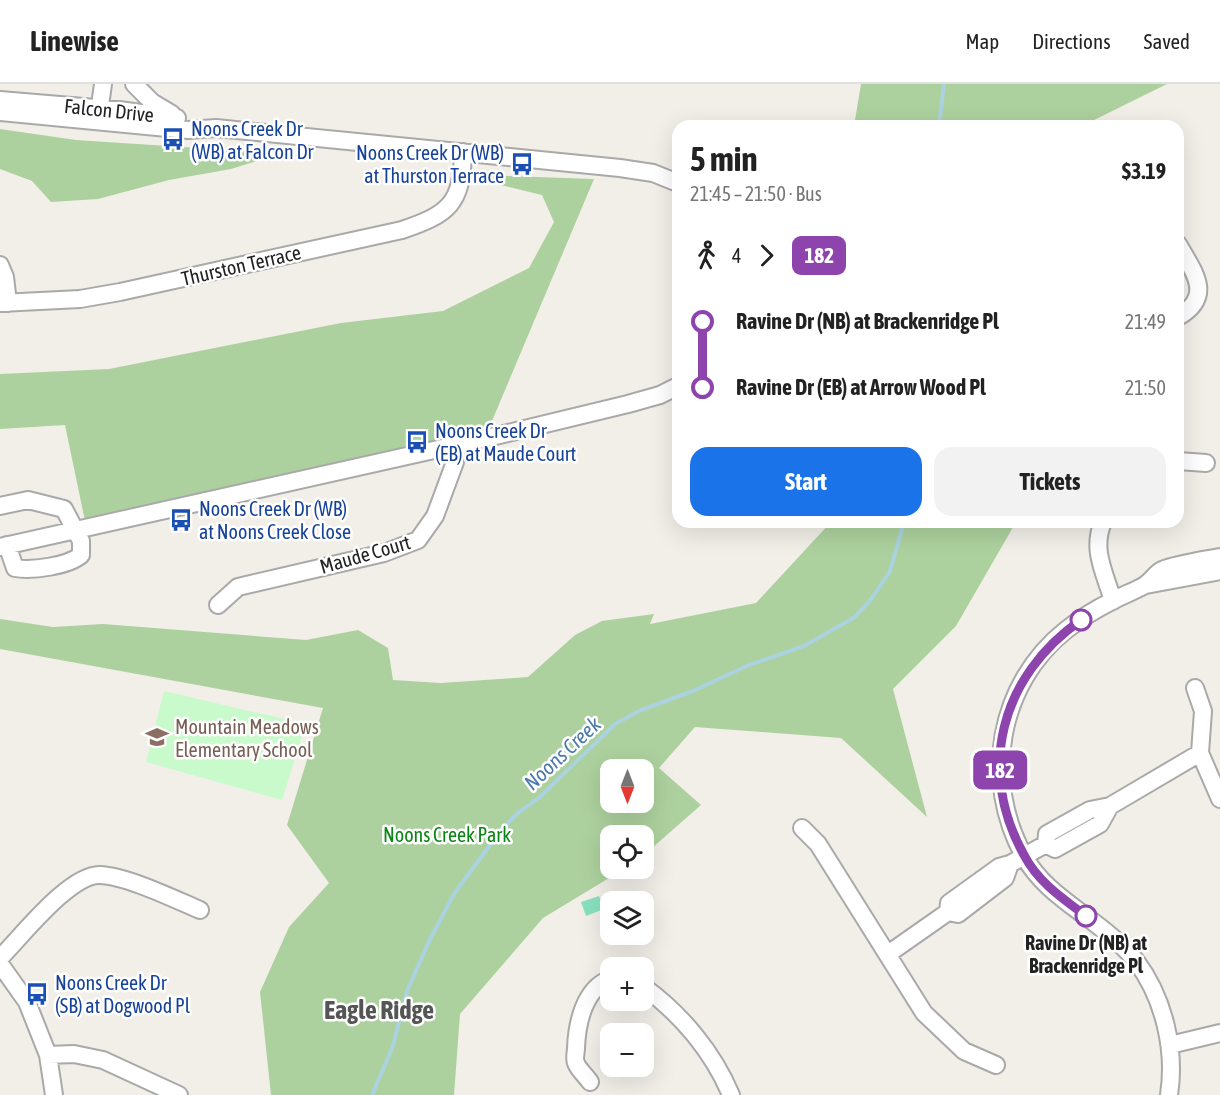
<!DOCTYPE html>
<meta charset="utf-8">
<style>
:root{--surface:#fff;--page:#f2f2f2;--text:#222;--muted:#767676;--line:#e0e0e0;--accent:#1a73e8}
body{margin:0;font-family:"Asap Condensed",sans-serif;background:var(--page);color:var(--text);height:100vh;display:flex;flex-direction:column;font-size:22px;white-space:nowrap}
*{box-sizing:border-box;margin:0}
p{font-size:20px;color:var(--muted)}
.icon{flex:none;width:33px;height:33px;fill:none;stroke:currentColor;stroke-width:2;stroke-linecap:round;stroke-linejoin:round}
.map{position:relative;flex:1;overflow:hidden}
.details{position:absolute;left:672px;top:36px;width:512px;height:408px;display:flex;flex-direction:column;background:var(--surface);border-radius:18px;box-shadow:0 6px 24px #0002}
.details>*{flex:none}
.badge{padding:0 12px;border-radius:9px;font-size:21px;line-height:39px}
.needle{width:39px;rotate:180deg}
.buttons{position:absolute;left:600px;top:675px;display:grid;gap:12px}
.buttons a{display:grid;place-items:center;width:54px;height:54px;border-radius:12px;background:var(--surface);box-shadow:0 6px 24px #0002;font-size:30px}
.map>.badge{position:absolute;translate:-50% -50%;box-shadow:0 0 0 3px #fff}
.legs{display:flex;align-items:center;gap:9px;height:66px;padding:0 18px;font-size:20px}
.legs p{margin-inline-start:auto}
.summary{display:flex;align-items:center;justify-content:space-between;height:102px;padding:0 18px}
h1{font-size:33px;font-weight:700;line-height:45px}
.cta{display:flex;gap:12px;margin-top:auto;padding:12px 18px}
.cta a{flex:1;height:69px;border-radius:18px;background:var(--accent);color:#fff;font-size:24px;font-weight:700;line-height:69px;text-align:center}
.cta a+a{background:var(--page);color:var(--text)}
ul{padding:0 18px;list-style:none}
li{display:flex;align-items:center;gap:21px;height:66px;font-size:22px}
li i{display:grid;place-items:center;width:9px;height:100%;margin:0 8px;background:currentColor}
li i::after{content:'';width:15px;height:15px;margin:-8px;border:4px solid;border-radius:50%;background:var(--surface)}
li p{margin-inline-start:auto}
li:first-child i{background:linear-gradient(#0000 50%,currentColor 0)}
li:last-child i{background:linear-gradient(currentColor 50%,#0000 0)}
header{display:flex;align-items:center;gap:36px;box-sizing:border-box;height:84px;padding:0 30px;background:var(--surface);border-bottom:2px solid var(--line)}
header strong{font-size:28px}
nav{display:flex;gap:33px;margin-inline-start:auto;font-size:21px}
.map>svg:first-child{display:block}
.forest{fill:#add19e;fill-rule:evenodd}
.park{fill:#c8facc}
.pitch{fill:#88e0be}
.lines{fill:none;stroke-linecap:round;stroke-linejoin:round}
.stream{stroke:#aad3df;stroke-width:4}
.minor-casing{stroke:#a9a9a9;stroke-width:20}
.minor{stroke:#fff;stroke-width:16}
.line-1-casing{stroke:#fff;stroke-width:14}
.line-1{stroke:#8e44ad;stroke-width:9}
.stop-1-dot{fill:#fff;stroke:#8e44ad;stroke-width:3}
.labels{text-anchor:middle;dominant-baseline:central;stroke-width:5;stroke-linejoin:round;paint-order:stroke}
.street-label{font-size:20px;fill:#222;stroke:#fff}
.transit-label{font-size:20px;fill:#164399;stroke:#fff;text-anchor:start}
.education-label{font-size:20px;fill:#785e54;stroke:#fff;text-anchor:start}
.park-label{font-size:20px;fill:#0c8416;stroke:#fff}
.stop-label{font-size:20px;font-weight:bold;fill:#222;stroke:#fff}
.water-label{font-size:21px;font-style:italic;fill:#4a7aab;stroke:#fff}
.district-label{font-size:26px;font-weight:bold;fill:#555;stroke:#fff}
</style>
<header>
<strong>Linewise</strong>
<nav><a>Map</a><a>Directions</a><a>Saved</a></nav>
</header>
<div class="map">
<svg width="1220" height="1011" viewBox="0 0 1220 1011">
<rect width="100%" height="100%" fill="#f2efe9"/>
<path class="forest" d="M861,0h306l-85,42h-228z
M0,45l76,11 182,12 -1,9 -26,8 -62,11 -71,19 -47,3 -19,-21 -32,-12z
M483,91l111,4 -105,249 -404,93 -20,-96 -65,4v-55l109,-5 232,-46 102,-12 86,-43 25,-46 -12,-27 -62,-15z
M831,438h185l-60,104 -63,63 34,128 -86,-79 -146,-11 -36,41 42,37 -57,50v-19h-34v32l14,1 -81,49 -83,96 -6,81h-183l-11,-103 29,-65 40,-44 -42,-58 36,-117 -323,-59v-30l53,8 50,-3 203,16 52,-10 30,18 5,32 48,3 87,-6 47,-42 27,-14 52,-7 -4,10 106,-21zM610,686h34v32h-34z"/>
<path class="park" d="M164,607l142,33 -24,76 -136,-38z"/>
<path class="pitch" d="M599,812l5,13 -18,7 -5,-14z"/>
<g class="lines">
<path class="stream" d="M939,42l5,-42
M372,1011l21,-49 14,-55 23,-52 24,-45 47,-64 17,-17 22,-16 75,-73 26,-14 52,-19 56,-26 55,-19 51,-29 17,-19 18,-27 14,-49"/>
<g class="minor-casing">
<path id="minor" d="M134,0l18,18 20,12
M0,16l119,10 58,8
M0,28l188,18 28,-2 404,40 33,5 25,10
M98,36l5,-36
M1178,160c15,27 37,52 0,73
M0,181l5,12 3,26
M0,219l80,-4 40,-7 282,-62c47,-16 60,-26 61,-78
M1178,377l28,2
M0,422l28,-6 36,9 17,32v14c-13,11 -49,16 -66,13l-8,-23
M1103,438c-12,28 2,51 10,79
M0,463l483,-108 145,-35 32,-9 18,-9
M1146,501l74,-14
M218,521l20,-18 146,-34 34,-13 17,-24 20,-54 -4,-17
M1195,604l8,23 -3,42 20,46
M802,744l16,16 106,169 40,38 32,14
M1046,760l1,-10 43,-24 20,-4 90,-53
M1046,760l9,5 45,-25 10,-18
M948,828l10,2 47,-36 5,-14
M888,870l60,-42 1,-9 50,-36 11,-3 36,-20
M0,874c22,-22 70,-84 100,-83 27,1 74,24 100,35
M0,880l27,38 21,53 6,40
M644,903c37,27 69,65 87,108
M1170,961l50,-12
M48,971l26,-1 29,6 76,35
M590,998c-4,-6 -12,-13 -14,-19 -2,-4 0,-11 0,-15 1,-25 8,-59 34,-69
M1169,1011c7,-45 -5,-97 -33,-134 -12,-15 -28,-28 -44,-40 -25,-19 -52,-36 -68,-65 -42,-76 -26,-172 42,-226 14,-11 30,-21 46,-29 11,-6 23,-10 33,-16 6,-4 11,-12 17,-15 14,-6 42,-10 58,-13"/>
</g>
<use href="#minor" class="minor"/>
</g>
<g class="lines">
<g class="line-1-casing">
<path id="line-1" d="M1081,536c-80,56 -105,149 -57,235 14,27 38,43 62,61"/>
</g>
<use href="#line-1" class="line-1"/>
</g>
<defs>
<g id="bus-bare" transform="scale(1.8)"><path d="M-5-6H5V4H4V6H2V4H-2V6H-4V4H-5ZM-3.5-4V0h7V-4ZM-3.5 1.2v1.5H-2V1.2ZM2 1.2v1.5H3.5V1.2Z" fill="#1a4fb4" stroke="#fff" stroke-width="2.5" paint-order="stroke"/></g>
<g id="school-bare" transform="scale(1.8)"><path d="M0-5L7-2L0 1L-7-2ZM-4 1L0 2.5L4 1V4Q0 6-4 4Z" fill="#8d6e63" stroke="#fff" stroke-width="2.5" paint-order="stroke"/></g>
</defs>
<g fill-rule="evenodd">
<use href="#bus-bare" x="173" y="55"/>
<use href="#bus-bare" x="522" y="80"/>
<use href="#bus-bare" x="417" y="358"/>
<use href="#bus-bare" x="181" y="436"/>
<use href="#school-bare" x="157" y="653"/>
<use href="#bus-bare" x="37" y="910"/>
</g>
<g class="stop-1-dot">
<circle cx="1081" cy="536" r="10"/>
<circle cx="1086" cy="832" r="10"/>
</g>
<g class="labels">
<g class="street-label">
<text transform="translate(109 26) rotate(6)">Falcon Drive</text>
<text transform="translate(241 181) rotate(-13)">Thurston Terrace</text>
<text transform="translate(365 470) rotate(-16)">Maude Court</text>
</g>
<g class="transit-label">
<text x="191" y="44">Noons Creek Dr<tspan x="191" dy="23">(WB) at Falcon Dr</tspan></text>
<text x="504" y="68" text-anchor="end">Noons Creek Dr (WB)<tspan x="504" dy="23">at Thurston Terrace</tspan></text>
<text x="435" y="346">Noons Creek Dr<tspan x="435" dy="23">(EB) at Maude Court</tspan></text>
<text x="199" y="424">Noons Creek Dr (WB)<tspan x="199" dy="23">at Noons Creek Close</tspan></text>
<text x="55" y="898">Noons Creek Dr<tspan x="55" dy="23">(SB) at Dogwood Pl</tspan></text>
</g>
<g class="education-label">
<text x="175" y="642">Mountain Meadows<tspan x="175" dy="23">Elementary School</tspan></text>
</g>
<g class="park-label">
<text x="447" y="750">Noons Creek Park</text>
</g>
<g class="stop-label">
<text x="1086" y="858">Ravine Dr (NB) at<tspan x="1086" dy="23">Brackenridge Pl</tspan></text>
</g>
<g class="water-label">
<text transform="translate(562 669) rotate(-43)">Noons Creek</text>
</g>
<g class="district-label">
<text x="379" y="926">Eagle Ridge</text>
</g>
</g>
</svg>
<div class="buttons">
<a><svg class="needle" viewBox="-14 -14 28 28"><path d="M0-13l5 13h-10z" fill="#e53935"/><path d="M0 13l5-13h-10z" fill="#767676"/></svg></a>
<a><svg class="icon" aria-label="locate" viewBox="0 0 24 24"><circle cx="12" cy="12" r="6"/><path d="M12 2v4M12 18v4M2 12h4M18 12h4"/></svg></a>
<a><svg class="icon" aria-label="layers" viewBox="0 0 24 24"><path d="M12 4l9 5-9 5-9-5zM3 14l9 5 9-5"/></svg></a>
<a>+</a>
<a>−</a>
</div>
<b class="badge" style="left:1000px;top:686px;background:#8e44ad;color:#fff">182</b>
<section class="details">
<div class="summary"><div><h1>5 min</h1><p>21:45 – 21:50 · Bus</p></div><b>$3.19</b></div>
<div class="legs"><svg class="icon" aria-label="walk" viewBox="0 0 24 24"><circle cx="13" cy="4" r="2"/><path d="M13 8l-2 6 4 7M11 14l-3 7M7 12l3-4h3l4 4"/></svg>4<svg class="icon" aria-label="forward" viewBox="0 0 24 24"><path d="M9 5l7 7-7 7"/></svg><b class="badge" style="background:#8e44ad;color:#fff">182</b></div>
<ul>
<li><i style="color:#8e44ad"></i><b>Ravine Dr (NB) at Brackenridge Pl</b><p>21:49</p></li>
<li><i style="color:#8e44ad"></i><b>Ravine Dr (EB) at Arrow Wood Pl</b><p>21:50</p></li>
</ul>
<div class="cta"><a>Start</a><a>Tickets</a></div>
</section>
</div>
